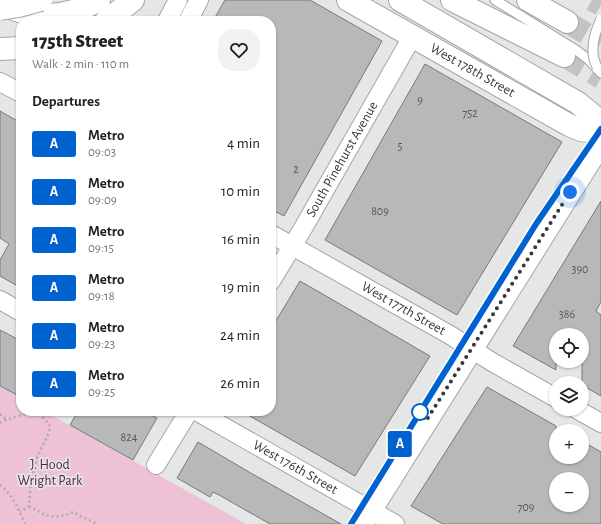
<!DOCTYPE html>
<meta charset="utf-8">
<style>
:root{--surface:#fff;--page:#f2f2f2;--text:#222;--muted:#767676}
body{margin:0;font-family:"Alegreya Sans",sans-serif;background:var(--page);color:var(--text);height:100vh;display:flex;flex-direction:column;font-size:15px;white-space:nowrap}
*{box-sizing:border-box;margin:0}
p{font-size:13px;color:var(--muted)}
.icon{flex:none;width:22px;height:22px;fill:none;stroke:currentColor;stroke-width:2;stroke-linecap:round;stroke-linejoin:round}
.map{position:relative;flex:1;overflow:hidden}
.panel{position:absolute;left:16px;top:16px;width:260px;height:400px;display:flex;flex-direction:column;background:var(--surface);border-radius:16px;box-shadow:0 1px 3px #0004}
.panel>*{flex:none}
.badge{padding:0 8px;border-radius:3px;font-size:14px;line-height:26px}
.fabs{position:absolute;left:549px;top:328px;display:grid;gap:8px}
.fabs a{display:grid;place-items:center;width:40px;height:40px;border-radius:50%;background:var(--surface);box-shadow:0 1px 3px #0004;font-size:20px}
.you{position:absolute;width:20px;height:20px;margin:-10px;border:3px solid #fff;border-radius:50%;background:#1a73e8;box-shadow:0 0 0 6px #1a73e833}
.map>.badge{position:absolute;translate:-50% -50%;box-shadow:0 0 0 2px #fff}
h2{padding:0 16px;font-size:15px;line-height:36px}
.round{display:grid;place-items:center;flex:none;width:42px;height:42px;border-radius:16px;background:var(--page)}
.head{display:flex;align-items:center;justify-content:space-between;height:68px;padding:0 16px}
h1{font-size:19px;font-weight:800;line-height:30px}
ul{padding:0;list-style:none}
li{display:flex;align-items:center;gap:12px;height:48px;padding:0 16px}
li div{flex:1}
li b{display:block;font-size:15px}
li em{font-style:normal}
li .badge{min-width:44px;font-weight:700;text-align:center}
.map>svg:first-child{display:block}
.green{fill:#eec1d6}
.building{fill:#b6b9b7;stroke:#777a78;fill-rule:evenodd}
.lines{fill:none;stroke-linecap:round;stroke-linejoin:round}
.motorway-tunnel{stroke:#c1c4c2;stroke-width:22;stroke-dasharray:22 11;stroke-linecap:butt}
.service-casing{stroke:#a4a7a6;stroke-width:11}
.minor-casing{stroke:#a4a7a6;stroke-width:20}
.secondary-casing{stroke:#a4a7a6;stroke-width:24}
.primary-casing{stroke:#a4a7a6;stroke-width:24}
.motorway-casing{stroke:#a4a7a6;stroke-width:24}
.path{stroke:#acaead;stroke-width:2.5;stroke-dasharray:2 3;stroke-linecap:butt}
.service{stroke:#fff;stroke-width:9}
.minor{stroke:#fff;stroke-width:18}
.secondary{stroke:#fff;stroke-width:22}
.primary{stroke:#fff;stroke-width:22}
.motorway{stroke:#fff;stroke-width:22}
.service-bridge-casing{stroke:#a4a7a6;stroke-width:11;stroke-linecap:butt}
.motorway-bridge-casing{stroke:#a4a7a6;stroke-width:24;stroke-linecap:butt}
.service-bridge{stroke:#fff;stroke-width:9}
.motorway-bridge{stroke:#fff;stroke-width:22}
.line-casing{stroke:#fff;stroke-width:9}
.line{stroke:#0062cf;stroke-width:6}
.walk{stroke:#373837;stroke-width:4;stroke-dasharray:0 7.2}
.stop-dot{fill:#fff;stroke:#0062cf;stroke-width:2}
.labels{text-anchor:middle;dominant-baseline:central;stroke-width:3.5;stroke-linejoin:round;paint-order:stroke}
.number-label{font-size:12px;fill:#575857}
.street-label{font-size:14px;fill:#373837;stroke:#e4e7e5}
.park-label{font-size:14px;fill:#571e3e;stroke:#e4e7e5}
</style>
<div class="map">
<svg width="601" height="524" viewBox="0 0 601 524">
<rect width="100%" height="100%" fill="#e4e7e5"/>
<path class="green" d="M0,387l21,11v13h23l202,113h-246z"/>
<path class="building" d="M225,0h85l72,41 -98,175 -13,-7v-188h-58z
M425,64l137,78 -105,173 -132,-75z
M0,111l21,12v165l-21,-12v-16l9,-16 -9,-6z
M601,201v101l-5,9 5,4v81l-19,-11v-50h-26v35l-43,-24z
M300,281l130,75 -75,120 -114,-65h30v-82z
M0,330l21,11v56l-21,-11z
M487,387l69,39v31h26v-16l19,11v72h-158l-32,-18zM556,479h26v26h-26z
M78,411h66l13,7 -24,42 -63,-35z
M198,442l51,30 92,52h-71l-51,-29 -6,-3 -3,5 -33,-19z"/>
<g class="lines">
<path class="motorway-tunnel" d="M592,0l9,5
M567,22l34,20
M564,56l37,22"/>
<g class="service-casing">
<path id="service" d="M495,0l81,50 12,9 13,14"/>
</g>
<g class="minor-casing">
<g id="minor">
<path d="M167,21l11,-21"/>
<path d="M188,21l11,-21"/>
<path d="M0,82l21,11"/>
<path id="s1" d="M271,234l179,101 42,27 64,36"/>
<path id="s2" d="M271,281l31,-51 110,-193"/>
<path d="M0,300l21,12"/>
<path d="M576,409l25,14"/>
<path id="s3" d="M196,411l199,113"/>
<path d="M156,465l33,-54"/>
</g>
</g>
<g class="secondary-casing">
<path id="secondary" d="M362,524l239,-381"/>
</g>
<g class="primary-casing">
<g id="primary">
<path id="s4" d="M348,0l221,125 12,5 20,3"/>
</g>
</g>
<g class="motorway-casing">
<path id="motorway" d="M400,0l178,103 17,14 6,7
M452,0l112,56
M528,0l39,22
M3,4c30,17 67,13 96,-4
M106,21l27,-21
M0,49l21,-1"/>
</g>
<path class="path" d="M0,414l6,5
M0,423c6,-4 26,-10 33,-10 8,1 13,7 17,13 -1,11 -8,19 -12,29 -6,17 -8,34 -9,51l-9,6
M0,485c12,9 19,25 25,39
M29,506c19,11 24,14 44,6l24,12"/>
<use href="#service" class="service"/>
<use href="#minor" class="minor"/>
<use href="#secondary" class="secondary"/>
<use href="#primary" class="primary"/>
<use href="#motorway" class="motorway"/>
<g class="service-bridge-casing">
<path id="service-bridge" d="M597,67c-8,-15 -3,-33 4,-48"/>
</g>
<g class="motorway-bridge-casing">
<path id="motorway-bridge" d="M0,9l19,-3 22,-6"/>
</g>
<use href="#service-bridge" class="service-bridge"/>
<use href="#motorway-bridge" class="motorway-bridge"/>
</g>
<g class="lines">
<g class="line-casing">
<path id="line" d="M351,524l185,-300 65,-95"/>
</g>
<use href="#line" class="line"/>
<path class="walk" d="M420,412l6,9 144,-229"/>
</g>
<circle class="stop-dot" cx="420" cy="412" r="8"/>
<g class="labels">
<g class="number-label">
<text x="420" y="100">9</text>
<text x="470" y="113">752</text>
<text x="400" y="146">5</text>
<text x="296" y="169">2</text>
<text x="380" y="211">809</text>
<text x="580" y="269">390</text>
<text x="567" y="314">386</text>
<text x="129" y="437">824</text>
<text x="526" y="507">709</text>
</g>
<g class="street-label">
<text stroke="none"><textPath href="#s4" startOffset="143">West 178th Street</textPath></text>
<text stroke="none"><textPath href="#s2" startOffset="141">South Pinehurst Avenue</textPath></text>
<text stroke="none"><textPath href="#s1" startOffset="152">West 177th Street</textPath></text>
<text stroke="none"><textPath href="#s3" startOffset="114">West 176th Street</textPath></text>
</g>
<g class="park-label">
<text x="50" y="465">J. Hood<tspan x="50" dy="16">Wright Park</tspan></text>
</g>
</g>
</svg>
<div class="fabs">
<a><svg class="icon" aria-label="locate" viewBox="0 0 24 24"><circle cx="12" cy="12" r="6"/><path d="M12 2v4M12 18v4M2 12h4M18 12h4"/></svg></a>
<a><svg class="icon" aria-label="layers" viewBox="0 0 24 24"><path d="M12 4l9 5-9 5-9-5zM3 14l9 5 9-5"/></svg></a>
<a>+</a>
<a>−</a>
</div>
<div class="you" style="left:570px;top:192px"></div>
<b class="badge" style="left:400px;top:444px;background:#0062cf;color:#fff">A</b>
<section class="panel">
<div class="head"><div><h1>175th Street</h1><p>Walk · 2 min · 110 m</p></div><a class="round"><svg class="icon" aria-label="heart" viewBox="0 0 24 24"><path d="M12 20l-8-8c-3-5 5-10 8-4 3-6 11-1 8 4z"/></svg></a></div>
<h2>Departures</h2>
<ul>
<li><span class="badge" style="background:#0062cf;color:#fff">A</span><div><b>Metro</b><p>09:03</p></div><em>4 min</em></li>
<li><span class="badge" style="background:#0062cf;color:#fff">A</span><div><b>Metro</b><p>09:09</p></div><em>10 min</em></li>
<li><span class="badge" style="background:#0062cf;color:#fff">A</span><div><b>Metro</b><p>09:15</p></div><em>16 min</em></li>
<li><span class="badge" style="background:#0062cf;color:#fff">A</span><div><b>Metro</b><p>09:18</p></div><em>19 min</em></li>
<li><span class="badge" style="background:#0062cf;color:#fff">A</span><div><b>Metro</b><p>09:23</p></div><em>24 min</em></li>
<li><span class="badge" style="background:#0062cf;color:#fff">A</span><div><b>Metro</b><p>09:25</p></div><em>26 min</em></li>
</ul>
</section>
</div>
